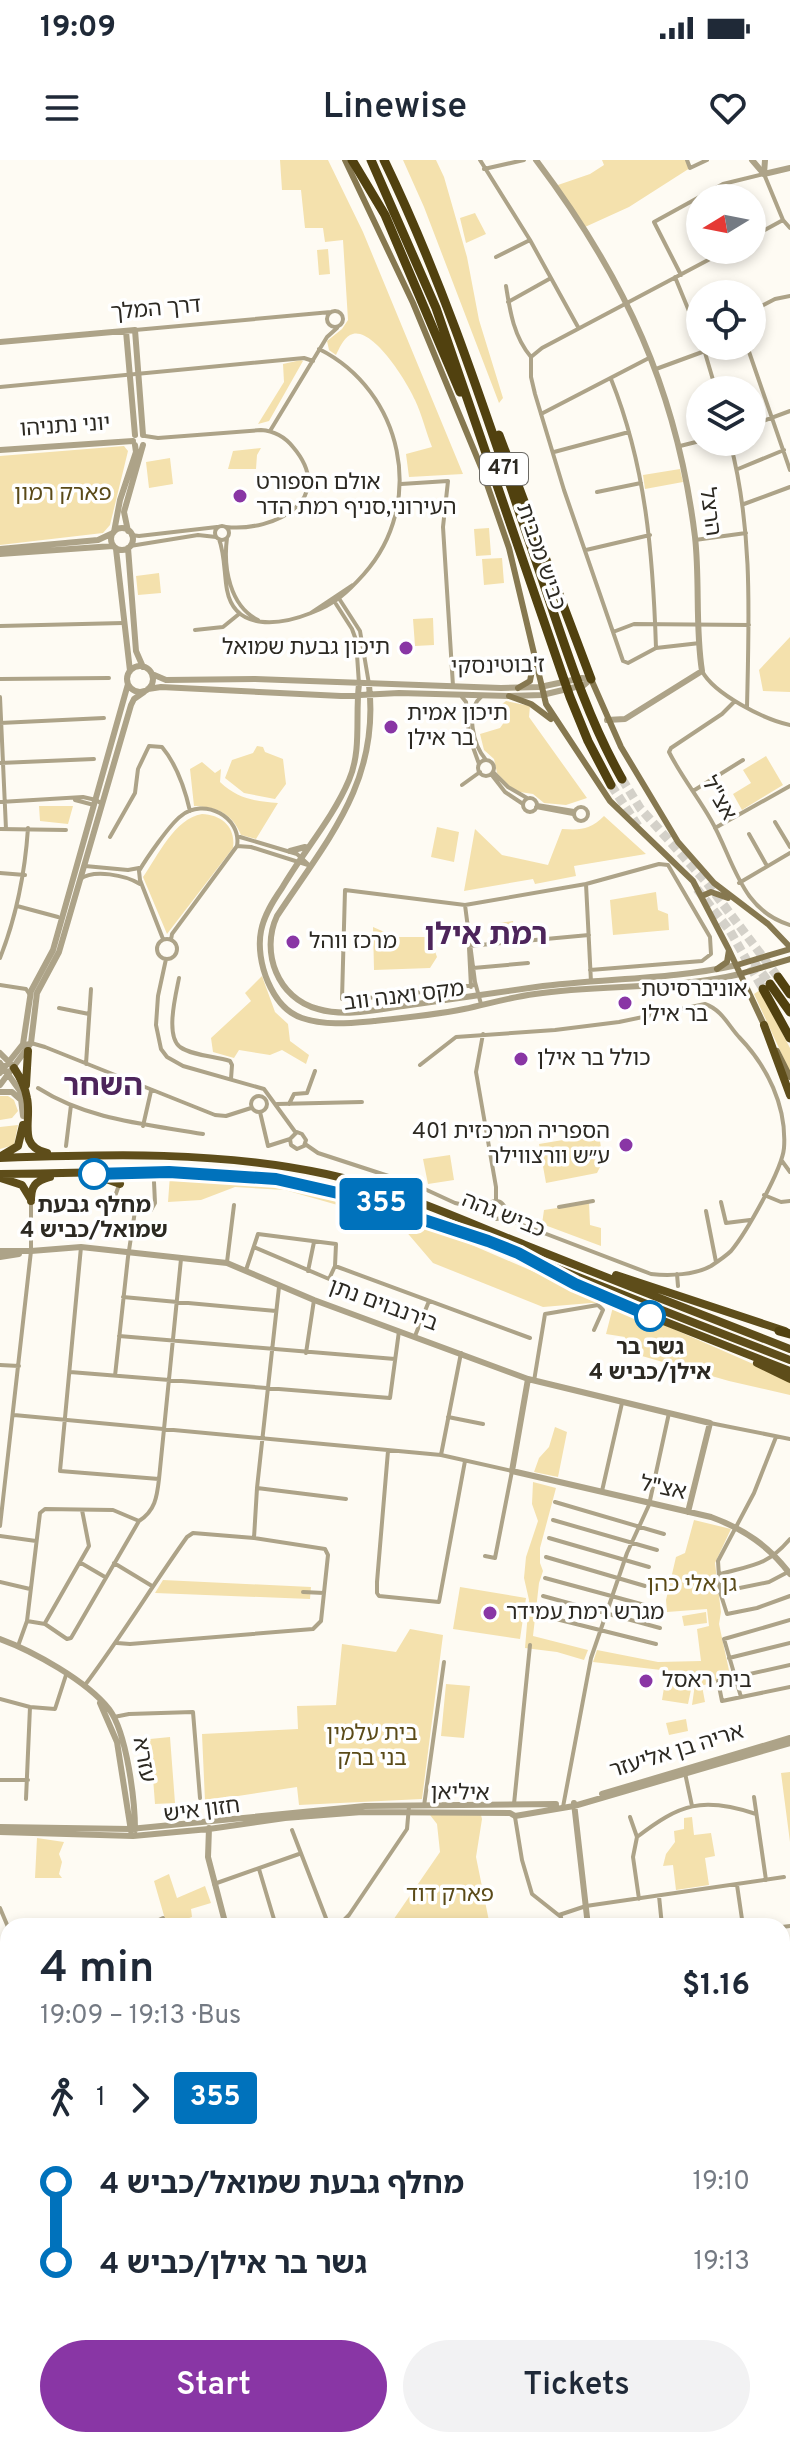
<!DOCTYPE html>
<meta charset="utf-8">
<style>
:root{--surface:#fff;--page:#f2f2f3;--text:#1f2937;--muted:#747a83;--accent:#8936a5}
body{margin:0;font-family:Overpass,"Noto Sans Hebrew",sans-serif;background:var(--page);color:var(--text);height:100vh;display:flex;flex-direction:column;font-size:30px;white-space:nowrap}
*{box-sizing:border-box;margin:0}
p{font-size:26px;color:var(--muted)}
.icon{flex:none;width:44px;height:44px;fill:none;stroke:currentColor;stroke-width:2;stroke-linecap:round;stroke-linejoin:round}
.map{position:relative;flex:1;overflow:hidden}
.sheet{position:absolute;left:0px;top:1758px;width:790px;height:530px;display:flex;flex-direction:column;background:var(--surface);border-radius:24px 24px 0 0;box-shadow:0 4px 12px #0003}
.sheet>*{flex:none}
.badge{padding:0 16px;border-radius:6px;font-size:28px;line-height:52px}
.needle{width:52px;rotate:260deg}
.fabs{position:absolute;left:686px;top:24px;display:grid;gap:16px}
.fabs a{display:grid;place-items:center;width:80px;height:80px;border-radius:50%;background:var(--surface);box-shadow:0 4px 12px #0003;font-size:40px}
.map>.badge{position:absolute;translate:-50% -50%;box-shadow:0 0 0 4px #fff}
.legs{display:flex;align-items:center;gap:12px;height:88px;padding:0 40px;font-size:26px}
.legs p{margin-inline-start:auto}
.overview{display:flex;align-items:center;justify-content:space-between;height:136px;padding:0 40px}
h1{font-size:44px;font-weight:600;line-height:60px}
.action{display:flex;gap:16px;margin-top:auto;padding:16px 40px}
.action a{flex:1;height:92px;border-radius:48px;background:var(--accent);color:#fff;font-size:32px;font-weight:600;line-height:92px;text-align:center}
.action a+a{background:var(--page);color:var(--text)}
ul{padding:0 40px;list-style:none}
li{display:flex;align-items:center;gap:28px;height:80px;font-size:30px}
li i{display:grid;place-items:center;width:12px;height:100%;margin:0 10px;background:currentColor}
li i::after{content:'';width:20px;height:20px;margin:-10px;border:6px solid;border-radius:50%;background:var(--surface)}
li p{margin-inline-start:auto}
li:first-child i{background:linear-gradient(#0000 50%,currentColor 0)}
li:last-child i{background:linear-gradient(currentColor 50%,#0000 0)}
.status{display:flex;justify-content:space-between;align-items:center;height:56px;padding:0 40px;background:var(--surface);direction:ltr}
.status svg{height:22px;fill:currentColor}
header{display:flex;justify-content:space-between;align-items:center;height:104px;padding:0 40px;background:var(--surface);font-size:36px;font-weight:600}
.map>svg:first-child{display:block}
.green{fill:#f4e1ad}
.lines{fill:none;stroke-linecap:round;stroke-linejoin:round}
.motorway-tunnel{stroke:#d4d1c9;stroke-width:9;stroke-dasharray:9 4.5;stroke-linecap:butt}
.minor{stroke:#ada388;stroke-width:4}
.tertiary{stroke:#ada388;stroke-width:6}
.secondary{stroke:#867850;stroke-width:6}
.trunk{stroke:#5e4d1a;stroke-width:8}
.motorway{stroke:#51410f;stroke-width:9}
.line-1-casing{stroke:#fff;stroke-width:18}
.line-1{stroke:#0072bc;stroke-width:12}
.poi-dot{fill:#8936a5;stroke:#fff;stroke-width:3}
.stop-1-dot{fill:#fff;stroke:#0072bc;stroke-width:4}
.labels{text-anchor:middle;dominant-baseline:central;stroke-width:7;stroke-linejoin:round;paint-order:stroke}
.shield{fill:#fff;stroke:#6b6964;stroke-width:2}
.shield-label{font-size:20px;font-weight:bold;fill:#2c2922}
.street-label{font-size:22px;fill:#2c2922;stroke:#fff}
.poi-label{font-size:22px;fill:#2c2922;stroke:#fff;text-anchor:start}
.park-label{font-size:22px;fill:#5a4a18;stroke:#fff}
.stop-label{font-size:22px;font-weight:bold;fill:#2c2922;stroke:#fff}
.district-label{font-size:30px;font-weight:bold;fill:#4d255b;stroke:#fff}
</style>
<div class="status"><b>19:09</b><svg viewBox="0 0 49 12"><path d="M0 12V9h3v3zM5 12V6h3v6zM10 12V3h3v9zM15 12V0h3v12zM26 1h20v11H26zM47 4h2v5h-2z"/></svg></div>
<header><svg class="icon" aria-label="menu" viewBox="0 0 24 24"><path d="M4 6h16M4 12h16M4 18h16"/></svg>Linewise<svg class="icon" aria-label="heart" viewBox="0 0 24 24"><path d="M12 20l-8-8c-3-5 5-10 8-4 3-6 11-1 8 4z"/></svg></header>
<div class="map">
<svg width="790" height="2287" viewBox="0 0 790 2287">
<rect width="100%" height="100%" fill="#fefbf3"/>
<path class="green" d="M280,0h48l35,72 100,242 -54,3 -3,-23 26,-7c-6,-15 -10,-32 -17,-47 -7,-17 -44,-77 -65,-65 -7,4 -11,14 -14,20l-7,-5 -2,-9 15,-12 6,-9 -5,-80 -18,2 -2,-14h-18l-4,-38h-19z
M403,0h33l8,17 23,80 12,63 24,78 -4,5 -75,-196z
M602,0h85l3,8 -61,39 -44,20 -30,-41 35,-12 14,-9z
M475,53l11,21 -20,9 -6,-25z
M328,89l2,25 -11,1 -2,-25z
M301,200l2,1 -34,60 -11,3 26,-42 -1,-18z
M124,286l4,5 -18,74 -7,8 -103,12v-89z
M261,288l-4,7 -1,14h-28l5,-18z
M170,298l3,26 -24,4 -3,-26z
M680,309l3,13 -38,7 -2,-14z
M489,368l2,27 -15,1 -2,-27z
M502,398l2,25 -20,2 -2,-26z
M159,413l2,20 -23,2 -2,-19z
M433,458l1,27 -19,1 -2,-27z
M790,477v55l-27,-1 -4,-21z
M506,541l24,5 -1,11 58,81 -21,7 -22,-2 -11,-9 -13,-2 -11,-6 -12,-13 -3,-14 -10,-9 -4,-16 20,-6 5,-7 -3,-17z
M257,586l6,1 2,5 18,7 3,25 -11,15 -31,-6 -19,-15 7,-18 21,-7z
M766,596l17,29 -41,25 -9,-16 18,-11 -8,-13z
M202,602l13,11 6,-4 -1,13c18,17 34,19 58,21l-22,36 -15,-4c-9,-22 -24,-28 -47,-29l-4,-37z
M39,646h34l-5,18 -28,-3z
M202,654c20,1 34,13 31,34l-66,86 -24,-57c15,-21 31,-58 59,-63z
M604,656l42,38 -72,12 2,10 -41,8 -2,-5 -69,12 11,-62 27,26 46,10 14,-36c19,1 28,1 42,-13z
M437,667l22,5 -5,30 -23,-5z
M656,732l2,18 10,4 1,16 -56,5 -3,-35z
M513,761l2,16 -24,3 -2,-16z
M373,767l23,10h34l7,20 -7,11 -56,2z
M262,816l13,36 13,12 2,17 19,14 -3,9 -24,-14 -12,5 -31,-5 -5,8 -21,-6 -2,-14 40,-37 -6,-8z
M760,830l30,58v24l-36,-78z
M0,936h8l6,4 4,11 -6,7 -12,2z
M18,965l-4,20 -14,4v-22z
M599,974l4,27 -6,12 -51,10 -7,-39z
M450,995l4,25 -26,4 -5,-25z
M170,1015l97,7 42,7 91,25 211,91 -20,-2 -48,4 -110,-44 -29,-34 -21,-11 -98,-28 -50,-3 -34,13 -33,2z
M589,1043l1,22 11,3v18l-59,-22 2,-14z
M614,1143l169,74 7,4v14l-61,-14 -108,-31 4,-13 -19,-3z
M555,1267l12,5 -9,45 -24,-5 5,-14 10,-11z
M533,1322l23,6 -16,60v15l3,8 -4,12 -6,53 55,14 -4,10 -27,-8 -32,-4 4,-48 -5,-22 2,-21 12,-36 -6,-17z
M694,1360l37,9 -16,34 6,49 -2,12 11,51 -28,11 3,16 -13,3 4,-28 -35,-7 -68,-8 4,-12 61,12 43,-1 -4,-32 12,-3 -2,-17 -40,3 -1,-12 10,-43 9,-4z
M163,1420l148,7 -1,12 -155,-6z
M460,1427l66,11 -6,41 -67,-10z
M706,1452l1,11 -23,3 -2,-10z
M410,1469l33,6 -21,164 -123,6 -2,-18 -92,14 -3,-67 96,-5 -1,-23 39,-1 6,-61 54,8z
M666,1515l27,5 -5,24 -26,-4z
M446,1524l24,2 -6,52 -23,-2z
M686,1559l2,12 -19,4 -3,-12z
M170,1577l5,66 -20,1 -5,-65z
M790,1612v70l-9,-69z
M430,1655h51l1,4 -6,38 14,69h-101l51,-74 -3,-28z
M692,1657l2,18 17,-2 4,23 -10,2 4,27 -33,5 -3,-25 -10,1 3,-12 9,-12 -1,-11 10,-2v-11z
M37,1678l27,4 -5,12 3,8 -3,12 3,4h-27z
M169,1714l8,24 28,-12 6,17 -20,6 1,8 -25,9 -13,-45z"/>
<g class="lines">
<path class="motorway-tunnel" d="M622,619l18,29 67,75 71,94
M611,625l27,41
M697,729l33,42 33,58
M754,802l16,22"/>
<path class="minor" d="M480,0l50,80 48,87
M687,0l3,8 17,-8
M484,9l40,-9
M752,77l31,-17
M496,97l34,-17
M681,115l-27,-53 69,-38 41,-10 19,46 7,8
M675,117l25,61
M506,126c4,26 8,51 25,71
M508,142l43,-24
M327 159a8 8 0 1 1 16 0a8 8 0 1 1-16 0Z
M752,151l23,-12 15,-3
M135,170l196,-18
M703,186l13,44
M747,186l43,124
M319,189c84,42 108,154 45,225 -17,19 -29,30 -53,39l42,-28
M656,209l49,-18
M611,219c35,87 42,176 45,269
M0,227l304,-29 9,3
M541,254l108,-56
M752,265l38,-14
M270,271l57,-94 10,-9
M145,276l13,2 103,-8c13,1 24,7 32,17 45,53 -19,85 -67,80
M730,282c23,87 19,175 17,265
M680,286l20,-5
M554,292l75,-20
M738,309l46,-19
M401,324l47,-3 -5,46 10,159
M597,332l44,-9
M744,344l46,-17
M215 373a7 7 0 1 1 14 0a7 7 0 1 1-14 0Z
M131,375l8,1 78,-9
M227,378c-4,30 3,68 31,82
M219,379c6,16 5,34 8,51 8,42 54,35 84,23
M695,380l51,-7
M130,386l68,-11 18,2
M586,390l64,-15
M340,440l20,31 9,53
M336,444l16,25 4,11 3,44
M0,466l123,-3
M195,470l28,-3 16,-13
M613,472l21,-8 115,1
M700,483l-44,5 -28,15 -5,-2 -59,-171 -29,-96 -4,-17v-20l11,-9 185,-98
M702,511c12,23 63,49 88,54
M0,519l109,-1
M0,537l6,132
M462,537l4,5 3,34 10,28
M481,537c-16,13 -8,48 5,63
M735,541l-13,13 -51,34 -2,4c12,24 29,45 42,68 23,40 29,90 79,105
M0,563l104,-5
M478 608a8 8 0 1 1 16 0a8 8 0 1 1-16 0Z
M0,603l94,-4
M493,612l15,15 19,11
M491,614l14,18 18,12
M462,625l18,-13
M693,631l50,-31
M523 645a7 7 0 1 1 14 0a7 7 0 1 1-14 0Z
M75,640l19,5
M0,642l83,-5 13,3 6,4
M537,645l37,6
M574 654a7 7 0 1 1 14 0a7 7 0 1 1-14 0Z
M536,647l37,7
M775,662l15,25
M715,668l75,-42
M0,669l66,1
M749,674l18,32
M110,677l25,-44 3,-24 11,-23 13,1c15,18 23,42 28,64
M240,677l57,17 13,12
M237,686l14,1 57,18
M85,706l43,4 11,-2
M0,713l25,2
M80,719c14,-10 45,-4 60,5
M739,723l51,-30
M586,724l73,-20 9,1 42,72 1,17 -9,7 -112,9
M465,745l10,77 6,22
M17,746l41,11
M157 789a10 10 0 1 1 20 0a10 10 0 1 1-20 0Z
M163,779l-23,-59 -1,-9c7,-12 31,-47 42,-55 23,-19 61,1 56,30l-65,88 -1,6
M469,786l120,-11
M469,788l2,39
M0,798c17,-43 25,-85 28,-130
M166,799l-8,37 -2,29 5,24 6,8 16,9 81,23 32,44
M473,808l55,-5
M179,818c-3,16 -14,58 1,69 13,9 35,9 50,14l2,4 -1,14
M0,825l26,4 4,6
M475,825l-91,12 -42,2 3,-109 120,15 121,-21 5,98
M59,848l30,6
M483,874l-7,38 20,115v15
M23,884l8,-1 14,4 170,68 11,1 25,-8
M86,904l5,-75
M420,905l36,-28 99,-7 64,-8 86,-18c17,6 23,21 34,33 28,29 48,69 45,111 -2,22 -38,85 -53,103 -5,5 -14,11 -20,15 -16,9 -41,10 -60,8l-136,-52 -11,-8
M38,928c50,32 108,36 165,46
M251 944a8 8 0 1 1 16 0a8 8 0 1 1-16 0Z
M277,944l85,-2
M289,944l5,-10 13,-1 8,-22
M260,952l8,34 22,-7 7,-7 5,2 4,6 -2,6 -7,3 -6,-4 -1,-6
M143,966l8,-35
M305,984l13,9 98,32 39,18 32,7
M66,986l5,-41
M782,1001l8,11
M119,1025l-6,17 4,7 34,1 4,-7 -1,-21
M764,1035l17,7 9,-1
M487 1050a9 9 0 1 1 18 0a9 9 0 1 1-18 0Z
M99,1042l14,2
M721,1042l5,21 24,-3
M559,1047l34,-6
M706,1051l10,51
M81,1087l-21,224 99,8
M227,1102l7,-57
M335,1106l195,72
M246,1110l12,-36 78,10 -1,22 -6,13 -75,-32
M308,1111l6,-29
M677,1114l1,12
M123,1137l153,14
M119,1176l276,23
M415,1176l14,-35
M306,1193l8,-53
M0,1205l19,1
M70,1212l320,26 9,-67
M115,1216l13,-119 7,-46
M534,1221l11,-67 53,-9 5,5 -9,20
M14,1255l427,40 71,16 -17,87 -10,-2
M448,1257l35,7
M710,1263l80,16
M776,1277l-22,56 -36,68 2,31 7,22 30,-6 33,-12
M388,1291l-11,131v11l2,3 60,6 26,-141
M441,1295l20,-102
M257,1328l89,11
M602,1331l20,-88
M555,1342l109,32
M553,1360l104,30
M0,1366l31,-275v-48
M0,1376l36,5
M254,1378l3,-50 22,-201
M549,1378l100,29
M546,1397l99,29
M81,1403l24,14
M114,1403l38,23
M720,1414c33,-9 47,-8 70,-35
M545,1418l118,32
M0,1422l30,7
M303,1432l21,1
M720,1432l49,-10 19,-10
M543,1436l117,32
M540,1455l116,29
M27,1461l18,3 22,15 4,-1 68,-117c16,-10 18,-24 20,-42l22,-220
M45,1463l44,-77 -7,-36
M18,1486l9,-25 13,-108 5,-4 68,1 26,11
M729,1498l61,-15
M790,1505l-72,16 4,20 68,-14
M85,1525c36,-48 67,-99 102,-148l6,-4 61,5 71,11 3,6 -7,66 -8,8 -183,15 -13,-1
M741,1537l-17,-58 66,-19
M0,1539l30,8 25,2 11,-34
M114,1557l15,-3 64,-2 7,86
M685,1613l7,33
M0,1620h28
M754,1637l12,83
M26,1639l4,-92
M514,1644l16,-159
M424,1646l20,-144
M563,1647l28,-149 36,-105 22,-48 20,-92
M515,1657l7,43 10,34 29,23 1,9
M630,1657l7,20 -4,20 6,42
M292,1670l37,96
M637,1677c43,-33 65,-41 119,-23
M259,1709l17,57
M214,1724l85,-30
M737,1725l6,41
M659,1736l3,30
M0,1748l8,19
M559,1755l27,-9 198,-29
M146,1766l17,-8 2,8
M338,1766l11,-11 58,-86 2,-23
M782,1767l8,-1
M0,1796l8,-2
M782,1807l7,59
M5,1864l3,6
M0,1910l4,8
M782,1910h8
M0,1920l8,-4
M782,1949l8,-1
M0,1955l8,13
M0,2002l8,-5
M782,2108l8,140
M0,2125l8,-3
M23,2280l1,7
M132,2280l1,7
M175,2280v7
M418,2280l1,7
M455,2280l1,7
M496,2280l1,7
M539,2280l1,7
M582,2280v7
M714,2280l62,7
M355,2287l37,-7
M631,2287v-7
M672,2287v-7"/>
<path class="tertiary" d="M536,0c89,118 141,230 159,377 5,44 0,90 7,134l-77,48 -18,1
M752,0l12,14
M764,14l26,-6
M764,14l1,-14
M126,171l9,104
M0,182l135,-12 8,105
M0,290l133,-9
M111 379a11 11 0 1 1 22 0a11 11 0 1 1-22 0Z
M128,371l-4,-19 19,-67
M114,372l6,-32 16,-48 -1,-7
M128,388l8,103 7,16
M0,389l98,-9 15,-7
M116,389l14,122
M0,394l113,-8
M127 519a13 13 0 1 1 26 0a13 13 0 1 1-26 0Z
M152,514l14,6 89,-1 246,9 39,-1 42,-9 9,1
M359,524c-4,32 3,66 -10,96 -16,38 -46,72 -67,108 -9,13 -18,27 -21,43 -6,30 11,77 41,87 23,8 49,5 72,3 30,-3 61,-6 90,-12 24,-5 47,-12 71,-15 68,-10 139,-4 205,-20
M369,525c11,97 -42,155 -92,231 -17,36 1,83 41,93 27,8 57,1 85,-3 44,-6 89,-13 133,-19 67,-9 135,-7 201,-22
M148,529l13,-2 180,9 58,-3 110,3 33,-1 42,-10 7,-6
M290,691l15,-4
M0,893l12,12
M0,903l20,28 3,25
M0,913l23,-29 8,-53 22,-41 75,-266
M0,925l31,-42 6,-50 22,-41 72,-247 3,-6 10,-7
M0,932h12l9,8
M0,1091h31l50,-4 146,16 87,37 214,79 182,44 -22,89
M0,1097l19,-3
M528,1219l-16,92 199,46c33,12 58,29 79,57
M0,1479c33,12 87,42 109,70 18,24 26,92 26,121
M100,1543l17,39 14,89
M602,1634l188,-56
M574,1643l14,123
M0,1667l130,2 235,-23 191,-2
M209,1668l-1,29 18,69
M0,1672l133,4 76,-7 76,-11 77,-6 148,1 5,3 59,-10 216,-63
M782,1860l8,-1
M782,1867l8,-1
M0,2045l8,15
M782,2129h8
M0,2203l8,-1
M0,2208l8,-1
M328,2280l1,7
M333,2280v7"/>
<path class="secondary" d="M345,0l68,143 68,164 28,81 37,156 64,97 83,80 36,69 36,77
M591,519l30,68 57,95 36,41 54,41 22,23
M518,528l12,-7 3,-16
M509,536l22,8 20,15
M702,736l9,-4 17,6
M737,805l53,-16
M717,809l10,-7 2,-12
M740,814l50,-15
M777,891l13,26"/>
<path class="trunk" d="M764,865l26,70
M14,908c6,9 11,19 13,30 5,23 -10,48 20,55
M26,925l2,-34
M1,996l17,-10 5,-21
M0,998c109,-4 219,-7 326,16 70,15 133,45 199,71 88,35 177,70 265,104
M0,1014c92,0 186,-8 278,6 93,14 183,50 270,85 81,32 161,64 242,95
M98,1016l22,8
M1,1018l21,7 8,13
M31,1041c0,-15 4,-20 19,-24
M543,1107l80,38 167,66
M616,1115l169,56
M757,1203l33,16"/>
<path class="motorway" d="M352,0l33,55 75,177
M371,0l65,148 134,389 18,44 23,44
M384,0c63,130 106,267 153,404 25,72 47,148 85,215
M499,275l92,244
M778,817l12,17
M770,824l20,28
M763,829l27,49
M779,1171l11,3"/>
</g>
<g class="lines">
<g class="line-1-casing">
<path id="line-1" d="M94,1014l75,-2 107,7 75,17 137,45 30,12 57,31 75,32"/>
</g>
<use href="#line-1" class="line-1"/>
</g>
<g class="poi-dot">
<circle cx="240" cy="336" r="8"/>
<circle cx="406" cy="488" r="8"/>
<circle cx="391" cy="567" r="8"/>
<circle cx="293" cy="782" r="8"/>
<circle cx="625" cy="843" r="8"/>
<circle cx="521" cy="899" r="8"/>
<circle cx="626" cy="985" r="8"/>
<circle cx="490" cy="1453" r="8"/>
<circle cx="646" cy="1521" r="8"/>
</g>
<g class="stop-1-dot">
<circle cx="94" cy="1014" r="14"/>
<circle cx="650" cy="1156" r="14"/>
</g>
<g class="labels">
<rect class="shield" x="480" y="293" width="48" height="32" rx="6"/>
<g class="shield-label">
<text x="504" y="309">471</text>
</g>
<g class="street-label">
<text transform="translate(156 150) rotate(-5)">דרך המלך</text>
<text transform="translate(65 267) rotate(-4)">יוני נתניהו</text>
<text transform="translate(709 352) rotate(82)">הרצל</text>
<text transform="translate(540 397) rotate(71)">כביש מכבית</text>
<text transform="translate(498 507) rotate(-1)">ז'בוטינסקי</text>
<text transform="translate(718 639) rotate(60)">אצ"ל</text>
<text transform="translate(404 837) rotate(-7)">מקס ואנה ווב</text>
<text transform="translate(503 1056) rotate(22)">כביש גהה</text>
<text transform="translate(383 1146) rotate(20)">בירנבוים נתן</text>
<text transform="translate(663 1329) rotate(12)">אצ"ל</text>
<text transform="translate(677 1592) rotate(-17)">אריה בן אליעזר</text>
<text transform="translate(143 1600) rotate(80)">עזרא</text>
<text transform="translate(460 1634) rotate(1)">איליאן</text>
<text transform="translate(202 1651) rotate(-7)">חזון איש</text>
</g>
<g class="poi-label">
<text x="256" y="323">אולם הספורט<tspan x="256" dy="25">העירוני,סניף רמת הדר</tspan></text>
<text x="390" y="488" text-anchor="end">תיכון גבעת שמואל</text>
<text x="407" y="554">תיכון אמית<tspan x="407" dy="25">בר אילן</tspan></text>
<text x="309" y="782">מרכז ווהל</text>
<text x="641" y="830">אוניברסיטת<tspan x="641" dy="25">בר אילן</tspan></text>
<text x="537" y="899">כולל בר אילן</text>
<text x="610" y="972" text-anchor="end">401 הספריה המרכזית<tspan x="610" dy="25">ע״ש וורצווילר</tspan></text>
<text x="506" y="1453">מגרש רמת עמידר</text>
<text x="662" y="1521">בית ראסל</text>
</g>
<g class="park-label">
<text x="63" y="334">פארק רמון</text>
<text x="692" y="1425">גן אלי כהן</text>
<text x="372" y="1574">בית עלמין<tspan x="372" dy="25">בני ברק</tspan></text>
<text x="450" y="1735">פארק דוד</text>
</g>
<g class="stop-label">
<text x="94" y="1046">מחלף גבעת<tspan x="94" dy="25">שמואל/כביש 4</tspan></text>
<text x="650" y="1188">גשר בר<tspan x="650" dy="25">אילן/כביש 4</tspan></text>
</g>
<g class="district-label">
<text x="486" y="776">רמת אילן</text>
<text x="103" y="927">השחר</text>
</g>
</g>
</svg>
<div class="fabs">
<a><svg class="needle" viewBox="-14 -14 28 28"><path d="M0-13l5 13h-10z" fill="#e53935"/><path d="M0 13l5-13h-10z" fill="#747a83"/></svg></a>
<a><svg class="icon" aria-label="locate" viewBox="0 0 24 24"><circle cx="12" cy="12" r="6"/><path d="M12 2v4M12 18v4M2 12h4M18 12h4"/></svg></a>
<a><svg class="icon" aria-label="layers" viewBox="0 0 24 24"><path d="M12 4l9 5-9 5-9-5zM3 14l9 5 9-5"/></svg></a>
</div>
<b class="badge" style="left:381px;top:1044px;background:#0072bc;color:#fff">355</b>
<section class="sheet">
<div class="overview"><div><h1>4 min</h1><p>19:09 – 19:13 · Bus</p></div><b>$1.16</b></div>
<div class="legs"><svg class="icon" aria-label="walk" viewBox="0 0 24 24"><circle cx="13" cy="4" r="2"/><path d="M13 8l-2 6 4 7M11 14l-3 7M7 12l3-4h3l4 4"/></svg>1<svg class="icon" aria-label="forward" viewBox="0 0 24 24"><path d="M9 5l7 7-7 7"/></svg><b class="badge" style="background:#0072bc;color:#fff">355</b></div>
<ul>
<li><i style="color:#0072bc"></i><b>מחלף גבעת שמואל/כביש 4</b><p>19:10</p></li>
<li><i style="color:#0072bc"></i><b>גשר בר אילן/כביש 4</b><p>19:13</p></li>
</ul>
<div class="action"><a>Start</a><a>Tickets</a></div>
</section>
</div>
